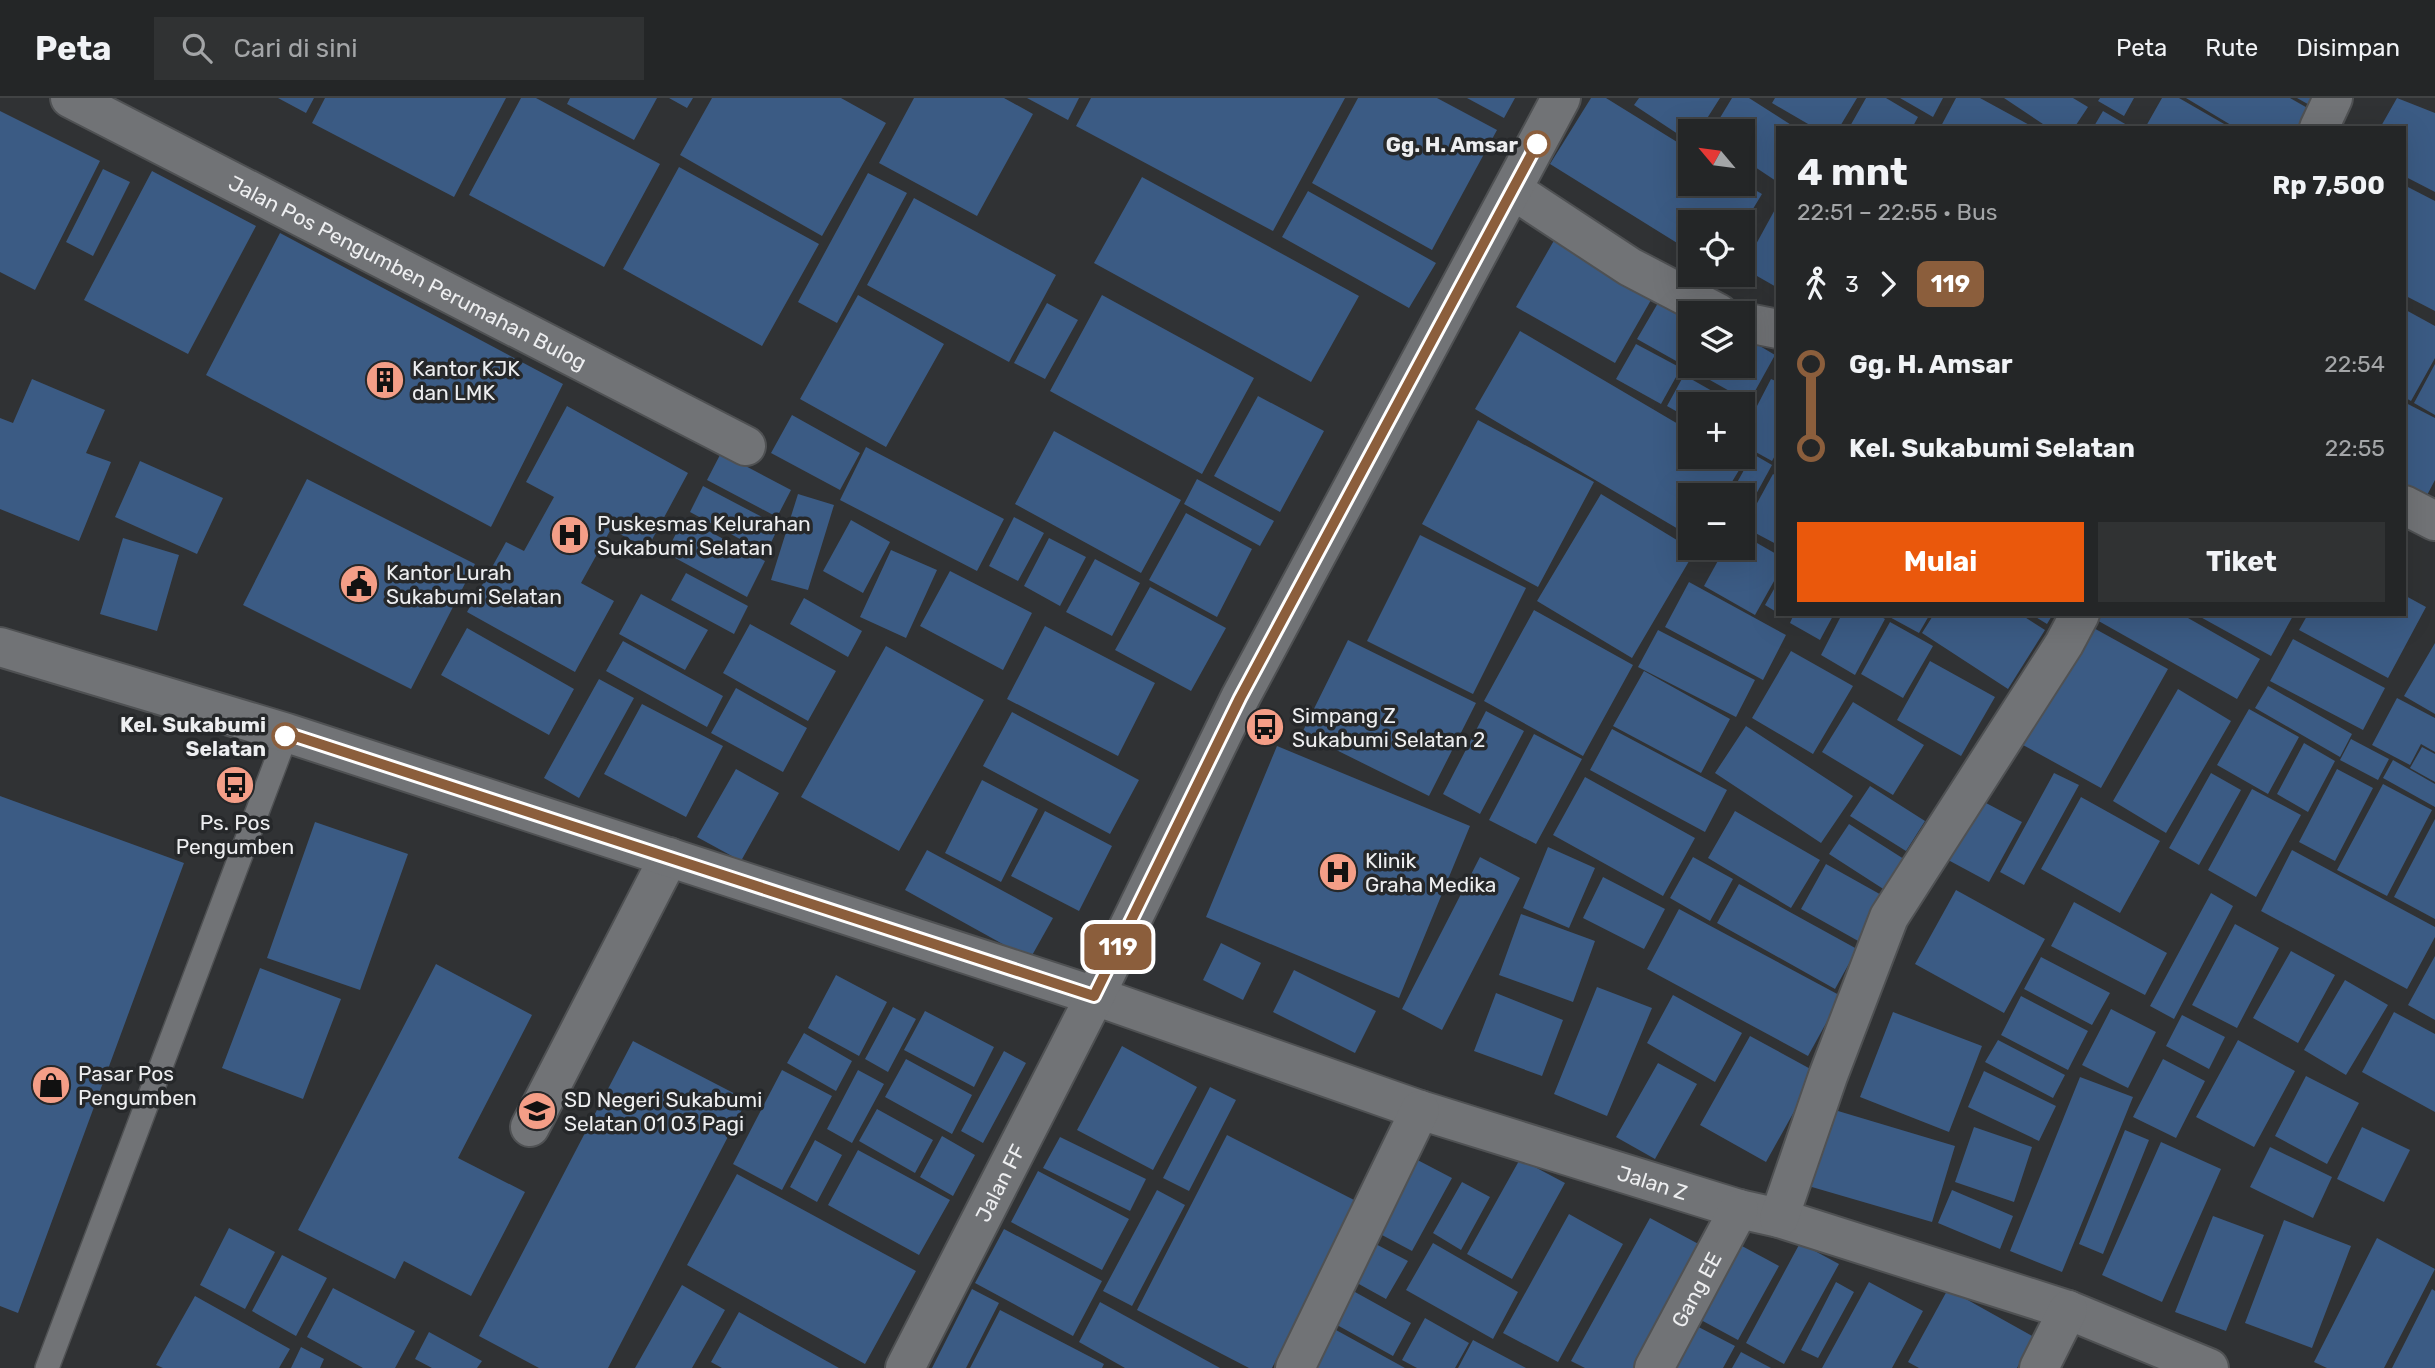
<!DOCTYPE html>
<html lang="id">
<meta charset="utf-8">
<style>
:root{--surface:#242627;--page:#303233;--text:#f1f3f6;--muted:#a3a5a7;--line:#414344;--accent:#ea580c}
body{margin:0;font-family:Rubik,sans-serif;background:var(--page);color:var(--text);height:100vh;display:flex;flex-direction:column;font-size:26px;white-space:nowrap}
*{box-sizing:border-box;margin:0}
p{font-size:23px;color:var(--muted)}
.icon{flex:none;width:38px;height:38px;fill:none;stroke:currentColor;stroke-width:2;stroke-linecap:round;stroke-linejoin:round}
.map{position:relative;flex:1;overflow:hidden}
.drawer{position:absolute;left:1776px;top:28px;width:630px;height:490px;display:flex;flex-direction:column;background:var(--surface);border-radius:0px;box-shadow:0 7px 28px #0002,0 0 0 2px var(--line)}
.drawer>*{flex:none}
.badge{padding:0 14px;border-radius:10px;font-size:24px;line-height:46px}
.needle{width:46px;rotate:299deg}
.controls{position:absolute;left:1678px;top:21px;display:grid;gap:14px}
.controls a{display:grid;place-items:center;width:77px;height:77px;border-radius:0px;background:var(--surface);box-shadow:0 7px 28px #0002,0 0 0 2px var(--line);font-size:35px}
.map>.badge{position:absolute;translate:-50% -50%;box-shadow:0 0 0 4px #fff}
.legs{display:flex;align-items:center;gap:10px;height:77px;padding:0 21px;font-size:23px}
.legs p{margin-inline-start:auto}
.headline{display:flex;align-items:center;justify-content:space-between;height:119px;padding:0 21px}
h1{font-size:38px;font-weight:700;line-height:52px}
.button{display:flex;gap:14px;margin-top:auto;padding:14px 21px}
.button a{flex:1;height:80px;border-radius:0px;background:var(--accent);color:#fff;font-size:28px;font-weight:700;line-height:80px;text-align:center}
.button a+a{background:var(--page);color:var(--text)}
ul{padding:0 21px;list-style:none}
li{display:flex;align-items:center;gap:24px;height:84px;font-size:26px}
li i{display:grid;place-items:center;width:10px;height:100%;margin:0 9px;background:currentColor}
li i::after{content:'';width:18px;height:18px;margin:-9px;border:5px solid;border-radius:50%;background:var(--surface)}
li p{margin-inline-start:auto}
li:first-child i{background:linear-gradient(#0000 50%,currentColor 0)}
li:last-child i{background:linear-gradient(currentColor 50%,#0000 0)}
header{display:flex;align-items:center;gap:42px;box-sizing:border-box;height:98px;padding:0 35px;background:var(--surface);border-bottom:2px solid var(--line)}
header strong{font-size:33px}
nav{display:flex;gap:38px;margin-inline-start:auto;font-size:24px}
.search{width:490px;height:63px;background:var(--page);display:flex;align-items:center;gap:18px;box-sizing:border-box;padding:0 24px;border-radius:0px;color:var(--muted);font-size:26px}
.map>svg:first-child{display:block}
.building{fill:#3b5b84}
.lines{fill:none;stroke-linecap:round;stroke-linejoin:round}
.service-casing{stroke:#4f5153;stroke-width:26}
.minor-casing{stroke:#4f5153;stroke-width:42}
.tertiary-casing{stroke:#4f5153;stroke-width:42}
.service{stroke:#717376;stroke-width:23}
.minor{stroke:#717376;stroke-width:38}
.tertiary{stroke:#717376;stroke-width:38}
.line-1-casing{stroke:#fff;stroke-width:16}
.line-1{stroke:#8b5e3c;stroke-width:10}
.stop-1-dot{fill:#fff;stroke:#8b5e3c;stroke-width:3.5}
.labels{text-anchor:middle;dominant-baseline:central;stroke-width:7;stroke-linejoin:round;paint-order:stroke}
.stop-label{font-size:21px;font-weight:bold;fill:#edeef0;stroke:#26282a;text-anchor:end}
.street-label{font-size:21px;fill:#edeef0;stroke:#26282a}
.poi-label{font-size:21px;fill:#edeef0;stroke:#26282a;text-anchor:start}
</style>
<header>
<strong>Peta</strong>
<div class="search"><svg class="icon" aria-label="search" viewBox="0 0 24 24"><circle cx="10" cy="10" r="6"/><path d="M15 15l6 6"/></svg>Cari di sini</div>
<nav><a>Peta</a><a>Rute</a><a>Disimpan</a></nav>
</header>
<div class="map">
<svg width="2435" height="1270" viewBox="0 0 2435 1270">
<rect width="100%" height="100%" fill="#303234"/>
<path class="building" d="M278,0h36l-8,15z
M325,0h181l-52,99 -142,-74z
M521,0h15l124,66 -56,103 -135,-72z
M570,0h87l-23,42 -67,-36z
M669,0h24l-6,10z
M712,0h129l45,25 -64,113 -142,-81z
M914,0h90l29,16 -56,102 -98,-53z
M1027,0h52l-11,22z
M1091,0h254l-72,133 -197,-105z
M1358,0h79l60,32 -65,120 -120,-67z
M1467,0h48l-11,20z
M1591,0h15l84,52v34h55l17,10 -17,28h-55v29l-140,-87z
M1639,0h81l-21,33h-9v11l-56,-37z
M1732,0h17l47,30h-18l-2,53 -33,-22v-28h-31z
M1775,0h82l-18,30h-24l-43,-25z
M1866,0h20l32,19 -6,11h-63z
M1900,0h43l-10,19z
M1956,0h24l55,30h-95z
M2004,0h69l15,9 -14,21h-25z
M2100,0h34l-10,18 -26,-15z
M2162,0h17l52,30h-86z
M2186,0h104l28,16 -9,14h-73z
M2297,0h22l-6,9z
M2397,0l38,15v79l-31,-16v-48h-24z
M0,13l100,50 -65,129 -35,-18z
M2103,13l29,17h-39z
M679,69l140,77 -57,102 -139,-77z
M103,71l27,13 -37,74 -27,-14z
M152,73l104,55 -68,128 -104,-54z
M868,75l39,20 -70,130 -39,-21z
M1142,79l217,119 -48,86 -217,-119z
M2404,87l31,16v110l-31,-16z
M1308,93l128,72 -27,45 -127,-71z
M914,100l142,77 -47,87 -142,-77z
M1778,106v84l-35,-20z
M280,135l283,151 -72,143 -285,-152z
M1556,139l99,56 -40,70 -99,-56z
M1665,193l25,22v53h53v-30l32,19 -26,47 -112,-63z
M858,197l86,49 -58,103 -86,-48z
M1102,197l152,83 -52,96 -152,-83z
M1047,205l31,17 -33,59 -31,-16z
M2404,211l31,17v32l-24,43 -7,-4z
M1520,233l170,100v26h45l9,5 -20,33h-34v41l-215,-127z
M1636,246l45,24 -20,36 -45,-25z
M2435,266v51l-21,-12z
M1684,277l51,29h-45v15l-23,-13z
M32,281l73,31 -19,43 25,9 -32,79 -79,-32v-91l13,5z
M1771,281l7,3v68l-6,11 -29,-16v-12z
M1258,298l66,35 -44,81 -66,-36z
M2404,304l31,16v62l-10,19 -21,-11z
M567,308l121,67 -41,76 -36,-20 -30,54 33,18 -39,71 -108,-60 39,-70 18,9 30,-54 -28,-15z
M792,317l68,38 -20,37 -69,-37z
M1478,322l116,62 -56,105 -116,-63z
M1054,333l127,69 -40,73 -126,-69z
M866,349l138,72 -27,52 -137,-71z
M721,355l70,37 -14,27 -70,-37z
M1753,356l19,11 -29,53v-23h-13z
M140,363l83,37 -26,56 -82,-37z
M1773,376l5,3v68l-34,-18z
M307,381l168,85 -64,125 -168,-84z
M1197,381l77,42 -14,25 -76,-42z
M703,388l76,40 -13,27 -76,-41z
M798,396l36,11 -26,85 -37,-10z
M1601,396l94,57 -63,107 -95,-57z
M1186,415l66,36 -35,68 -68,-37z
M1014,419l30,16 -26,48 -29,-15z
M684,420l81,43 -18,36 -81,-44z
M851,422l39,22 -27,51 -40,-22z
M1420,437l106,53 -53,106 -106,-53z
M1743,437l35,20v19l-23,41 -51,-29 21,-38h18z
M123,440l56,17 -22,76 -57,-17z
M1049,440l37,19 -26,49 -36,-20z
M891,452l46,20 -31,68 -46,-21z
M1095,461l45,24 -28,53 -46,-24z
M950,473l82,42 -29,57 -83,-44z
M686,475l62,33 -14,28 -63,-34z
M1689,484l97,53 -23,45 -98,-53z
M1778,484v31l-13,-8z
M1150,489l76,41 -35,63 -76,-41z
M641,496l67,36 -23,40 -66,-36z
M2404,497l22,12 -38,71 -89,-48 9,-16h96z
M804,500l58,33 -14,26 -58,-33z
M1534,512l99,55 -50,91 -99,-55z
M1794,516h40l-14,26 -30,-17z
M1842,516h34l9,5 -30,56 -34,-20z
M1884,516h46l-11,19z
M1934,516h86l25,16 -37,59 -86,-56z
M2031,516h22l-6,10z
M2098,516h83l79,45 -23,40 -142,-80z
M2195,516h99l-23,42z
M1890,524l43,24 -30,52 -42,-24z
M750,526l86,47 -28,50 -85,-48z
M1045,528l110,57 -37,73 -111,-57z
M2090,528l78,43 -67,119 -78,-43z
M467,530l107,61 -25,46 -108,-60z
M1658,532l97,50 -19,37 -98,-50z
M2293,541l92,49 -22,42 -93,-49z
M1348,542l128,63 -47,93 -127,-63z
M623,543l100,55 -16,31 -101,-56z
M2435,545v71l-31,-18z
M886,548l98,54 -85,151 -98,-54z
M1791,553l62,35 -40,68 -61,-36z
M1930,563l65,36 -34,59 -64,-36z
M1644,573l86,48 -29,54 -88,-47z
M599,581l35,19 -55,100 -35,-20z
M2268,588l84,48 -12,23 -85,-49z
M736,590l71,40 -24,44 -72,-39z
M2178,591l53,32 -65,112 -53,-32z
M2397,600l38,20v34l-14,-8 -11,21 -38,-20z
M1853,604l71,43 -31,50 -71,-43z
M642,606l81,42 -37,71 -82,-43z
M2249,611l50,28 -31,57 -51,-29z
M1486,613l38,20 -44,83 -37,-20z
M1012,614l127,68 -29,54 -127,-68z
M1746,628l107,70 -32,47 -106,-70z
M1612,631l115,61 -22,42 -115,-62z
M1534,636l48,25 -46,85 -47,-24z
M2351,641l38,20 -11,21 -38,-20z
M2304,645l31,18 -27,51 -31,-18z
M1277,648l193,80 -71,172 -193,-81z
M2422,649l13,7v28l-25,-14z
M2393,662l42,24v23l-52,-29z
M736,671l43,24 -38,68 -44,-24z
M2337,671l36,19 -38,73 -36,-19z
M2054,675l25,12 -55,100 -24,-13z
M2211,675l30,17 -42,75 -30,-17z
M1585,679l110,61 -32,58 -110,-61z
M982,682l56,29 -37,73 -56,-29z
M2383,686l49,26 -45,86 -50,-26z
M1870,688l55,35 -19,30 -56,-35z
M2252,691l49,26 -45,82 -48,-27z
M1969,696l53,28 -33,60 -52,-28z
M0,698l184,67 -166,450 -18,-7z
M2081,699l79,44 -40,72 -79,-44z
M1045,713l67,35 -33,65 -68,-35z
M1735,713l85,49 -29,48 -83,-50z
M2435,721v100l-41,-22z
M315,724l93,32 -48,136 -93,-32z
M1849,726l58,37 -19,31 -59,-38z
M1548,749l47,21 -26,60 -46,-20z
M927,752l126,68 -23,41 -125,-69z
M2292,752l143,77v10l-28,52 -146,-78z
M1480,759l40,21 -78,152 -40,-21z
M1693,759l40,22 -23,42 -40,-23z
M1826,766l59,33 -25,45 -59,-33z
M1603,779l62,32 -21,40 -61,-31z
M1739,786l118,65 -22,40 -118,-66z
M1956,792l89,49 -41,74 -89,-49z
M2211,795l22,13 -59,113 -24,-13z
M2074,804l93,51 -22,42 -94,-49z
M1679,811l162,87 -33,60 -161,-87z
M1521,816l74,27 -22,61 -74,-27z
M2235,826l44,24 -42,80 -45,-23z
M1221,845l40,20 -18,37 -40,-20z
M2291,853l44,24 -37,68 -45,-25z
M2435,858v64l-27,-15z
M2041,859l69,36 -18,32 -68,-36z
M436,866l96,51 -74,143 67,34 -54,104 -67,-35 -9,18 -97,-49z
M260,870l81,31 -38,100 -81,-31z
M1294,872l82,41 -21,42 -82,-41z
M836,877l51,27 -28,54 -51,-28z
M2345,882l43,25 -42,70 -42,-25z
M1597,889l55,21 -45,108 -53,-22z
M1496,895l67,27 -21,56 -68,-25z
M1673,897l69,38 -27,49 -68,-39z
M2021,898l67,35 -20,39 -67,-35z
M893,909l23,12 -28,53 -23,-13z
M2111,911l45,23 -28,56 -46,-23z
M925,913l69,36 -20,40 -70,-37z
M1893,914l89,34 -33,86 -89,-35z
M2394,914l41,22v78l-73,-40z
M2182,917l43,22 -16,32 -43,-23z
M804,935l48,28 -16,30 -49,-28z
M1750,938l66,36 -50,90 -66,-37z
M1998,942l67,35 -12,23 -68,-36z
M2238,942l57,31 -41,76 -58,-30z
M633,943l114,59 -139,268h-69l-60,-32z
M1122,948l75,41 -44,83 -76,-40z
M1004,953l22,12 -43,80 -22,-12z
M906,961l66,36 -20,39 -67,-37z
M2163,961l42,22 -29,57 -43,-21z
M1658,965l39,21 -42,75 -39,-22z
M782,972l50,26 -50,94 -49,-26z
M858,972l26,14 -32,59 -25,-14z
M1984,973l72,35 -17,35 -71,-34z
M2306,978l53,27 -32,61 -52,-28z
M2080,979l53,20 -71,175 -52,-21z
M1210,989l26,13 -47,91 -26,-13z
M1828,1010l127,38 -23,76 -127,-37z
M877,1011l56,31 -18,33 -56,-32z
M1974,1029l58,20 -18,55 -59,-20z
M2362,1029l48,23 -26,52 -47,-23z
M2125,1032l24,10 -46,114 -24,-10z
M1227,1037l131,67 -86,166h-23l-112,-58z
M942,1038l33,19 -22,41 -33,-19z
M1060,1039l86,42 -16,32 -87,-43z
M815,1042l27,15 -25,47 -27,-15z
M2161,1044l60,27 -59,133 -60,-27z
M2270,1049l62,30 -19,41 -63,-31z
M858,1052l92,50 -31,55 -91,-50z
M1406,1056l46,24 -40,73 -45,-24z
M1520,1061l45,24 -53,96 -45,-25z
M1038,1073l91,48 -27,51 -91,-48z
M737,1076l179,97 -51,93 -178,-99z
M1462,1084l28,15 -29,53 -28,-17z
M1157,1092l28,15 -53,101 -29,-15z
M1952,1092l61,26 -13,33 -62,-26z
M1569,1116l54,30 -65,118 -55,-29z
M2213,1118l51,19 -38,96 -51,-19z
M1650,1120l56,30 -65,120h-56l-14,-7z
M2284,1122l67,26 -39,102 -67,-25z
M229,1130l46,24 -30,57 -45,-24z
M1004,1131l98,52 -29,55 -98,-53z
M2377,1140l58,31 -51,99h-57l-13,-6z
M1729,1141l50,27 -41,74 -50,-27z
M1370,1143l38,20 -22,38 -38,-21z
M1433,1145l85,49 -25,47 -87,-49z
M1800,1145l39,21 -55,100 -38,-21z
M282,1157l45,23 -31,58 -44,-25z
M1836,1184l18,10 -36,66 -17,-8z
M1869,1184l54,29 -31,57h-70z
M682,1187l43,25 -33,58h-57z
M1346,1189l65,36 -18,33 -65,-36z
M333,1190l82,43 -20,37h-32l-56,-31z
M972,1191l27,14 -33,65h-34z
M1948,1191l86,48 -17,31h-98l-11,-6z
M2432,1191l3,2v77h-43z
M195,1198l95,53 -11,19h-116l-7,-3z
M1100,1204l120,66h-95l-46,-26z
M1000,1212l104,54 -2,4h-132z
M739,1214l100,56h-117l-11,-6z
M1425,1220l44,25 -14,25h-38l-15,-8z
M1687,1223l48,25 -12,22h-61z
M1336,1232l69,38h-90z
M429,1234l53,29 -5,7h-45l-17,-9z
M1473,1242l53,28h-68z
M301,1249l23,12 -4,9h-29z
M1741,1254l30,16h-39z"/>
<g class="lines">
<g class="service-casing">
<path id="service" d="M47,1270l240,-635"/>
</g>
<g class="minor-casing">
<g id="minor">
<path id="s1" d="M70,0l676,348"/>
<path d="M2319,30l14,-30"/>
<path d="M1513,92l117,77 88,46"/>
<path d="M1743,224l35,7"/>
<path d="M2404,407l31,16"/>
<path id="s2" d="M1095,898l325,114 319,99 40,9 289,92 141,58"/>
<path d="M530,1029l139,-270"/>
<path d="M1779,1120l49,-142 61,-159 175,-273 16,-30"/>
<path d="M1295,1270l125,-258"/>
<path id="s3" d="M1654,1270l85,-159"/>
<path d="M2039,1270l29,-58"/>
</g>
</g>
<g class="tertiary-casing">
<g id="tertiary">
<path d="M0,549l287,86 808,263"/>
<path id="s4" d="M905,1270l190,-372 145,-298 321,-600"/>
</g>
</g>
<use href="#service" class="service"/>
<use href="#minor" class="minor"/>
<use href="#tertiary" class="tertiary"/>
</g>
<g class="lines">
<g class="line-1-casing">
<path id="line-1" d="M285,638l1,-3 808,263 146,-298 297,-554"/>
</g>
<use href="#line-1" class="line-1"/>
</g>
<defs>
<g id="building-disc" transform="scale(2.0125)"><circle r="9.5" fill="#f49e87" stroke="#26282a"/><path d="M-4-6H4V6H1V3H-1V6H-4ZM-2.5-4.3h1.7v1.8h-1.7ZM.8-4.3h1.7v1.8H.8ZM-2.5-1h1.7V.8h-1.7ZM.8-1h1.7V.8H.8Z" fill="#111"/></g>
<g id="hospital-disc" transform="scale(2.0125)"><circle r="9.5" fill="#f49e87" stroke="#26282a"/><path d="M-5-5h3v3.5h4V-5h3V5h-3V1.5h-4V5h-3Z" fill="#111"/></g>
<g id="civic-disc" transform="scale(2.0125)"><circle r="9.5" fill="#f49e87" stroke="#26282a"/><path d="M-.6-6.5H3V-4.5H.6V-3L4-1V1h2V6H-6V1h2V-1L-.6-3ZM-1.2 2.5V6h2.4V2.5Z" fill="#111"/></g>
<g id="bus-disc" transform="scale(2.0125)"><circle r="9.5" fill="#f49e87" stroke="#26282a"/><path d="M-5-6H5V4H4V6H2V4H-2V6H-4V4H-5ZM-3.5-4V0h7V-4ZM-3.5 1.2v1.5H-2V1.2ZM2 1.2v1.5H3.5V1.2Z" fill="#111"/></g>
<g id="shop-disc" transform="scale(2.0125)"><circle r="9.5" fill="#f49e87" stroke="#26282a"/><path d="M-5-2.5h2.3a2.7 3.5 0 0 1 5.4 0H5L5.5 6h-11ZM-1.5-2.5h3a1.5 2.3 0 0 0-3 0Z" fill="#111"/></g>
<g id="school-disc" transform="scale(2.0125)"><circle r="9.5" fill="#f49e87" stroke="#26282a"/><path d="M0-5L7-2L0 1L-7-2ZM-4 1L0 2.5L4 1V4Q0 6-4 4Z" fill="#111"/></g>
</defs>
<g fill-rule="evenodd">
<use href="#building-disc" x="385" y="282"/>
<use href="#hospital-disc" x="570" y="437"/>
<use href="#civic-disc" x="359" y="486"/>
<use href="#bus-disc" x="1265" y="629"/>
<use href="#bus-disc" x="235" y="687"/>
<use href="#hospital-disc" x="1338" y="774"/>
<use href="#shop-disc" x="51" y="987"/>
<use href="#school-disc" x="537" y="1013"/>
</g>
<g class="stop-1-dot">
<circle cx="1537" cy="46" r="12"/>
<circle cx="285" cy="638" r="12"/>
</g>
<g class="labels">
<g class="stop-label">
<text x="1518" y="46">Gg. H. Amsar</text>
<text x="266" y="626">Kel. Sukabumi<tspan x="266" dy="24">Selatan</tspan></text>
</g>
<g class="street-label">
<text stroke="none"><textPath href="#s1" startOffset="380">Jalan Pos Pengumben Perumahan Bulog</textPath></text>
<text stroke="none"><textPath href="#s4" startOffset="208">Jalan FF</textPath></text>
<text stroke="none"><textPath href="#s2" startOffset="588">Jalan Z</textPath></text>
<text stroke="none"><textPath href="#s3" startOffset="89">Gang EE</textPath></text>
</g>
<g class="poi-label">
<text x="412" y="270">Kantor KJK<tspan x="412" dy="24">dan LMK</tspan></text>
<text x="597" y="425">Puskesmas Kelurahan<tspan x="597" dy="24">Sukabumi Selatan</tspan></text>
<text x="386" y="474">Kantor Lurah<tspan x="386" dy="24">Sukabumi Selatan</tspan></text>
<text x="1292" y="617">Simpang Z<tspan x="1292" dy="24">Sukabumi Selatan 2</tspan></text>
<text x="235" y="724" text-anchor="middle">Ps. Pos<tspan x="235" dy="24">Pengumben</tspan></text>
<text x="1365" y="762">Klinik<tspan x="1365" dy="24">Graha Medika</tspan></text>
<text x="78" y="975">Pasar Pos<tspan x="78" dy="24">Pengumben</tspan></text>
<text x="564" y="1001">SD Negeri Sukabumi<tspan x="564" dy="24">Selatan 01 03 Pagi</tspan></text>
</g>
</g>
</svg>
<div class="controls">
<a><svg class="needle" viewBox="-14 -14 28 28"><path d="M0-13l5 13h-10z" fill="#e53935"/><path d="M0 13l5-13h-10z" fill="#a3a5a7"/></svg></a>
<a><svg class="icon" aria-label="locate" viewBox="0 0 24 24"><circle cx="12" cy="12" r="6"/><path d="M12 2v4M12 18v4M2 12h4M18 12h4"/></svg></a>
<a><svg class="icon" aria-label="layers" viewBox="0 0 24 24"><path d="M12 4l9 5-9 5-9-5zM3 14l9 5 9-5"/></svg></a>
<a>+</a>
<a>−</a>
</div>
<b class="badge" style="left:1118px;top:849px;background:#8b5e3c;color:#fff">119</b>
<section class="drawer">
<div class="headline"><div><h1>4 mnt</h1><p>22:51 – 22:55 · Bus</p></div><b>Rp 7,500</b></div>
<div class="legs"><svg class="icon" aria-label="walk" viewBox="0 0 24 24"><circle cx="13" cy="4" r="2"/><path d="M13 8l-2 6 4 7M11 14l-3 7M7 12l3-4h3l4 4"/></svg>3<svg class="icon" aria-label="forward" viewBox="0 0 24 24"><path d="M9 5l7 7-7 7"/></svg><b class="badge" style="background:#8b5e3c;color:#fff">119</b></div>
<ul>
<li><i style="color:#8b5e3c"></i><b>Gg. H. Amsar</b><p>22:54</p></li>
<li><i style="color:#8b5e3c"></i><b>Kel. Sukabumi Selatan</b><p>22:55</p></li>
</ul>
<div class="button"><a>Mulai</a><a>Tiket</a></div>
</section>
</div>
